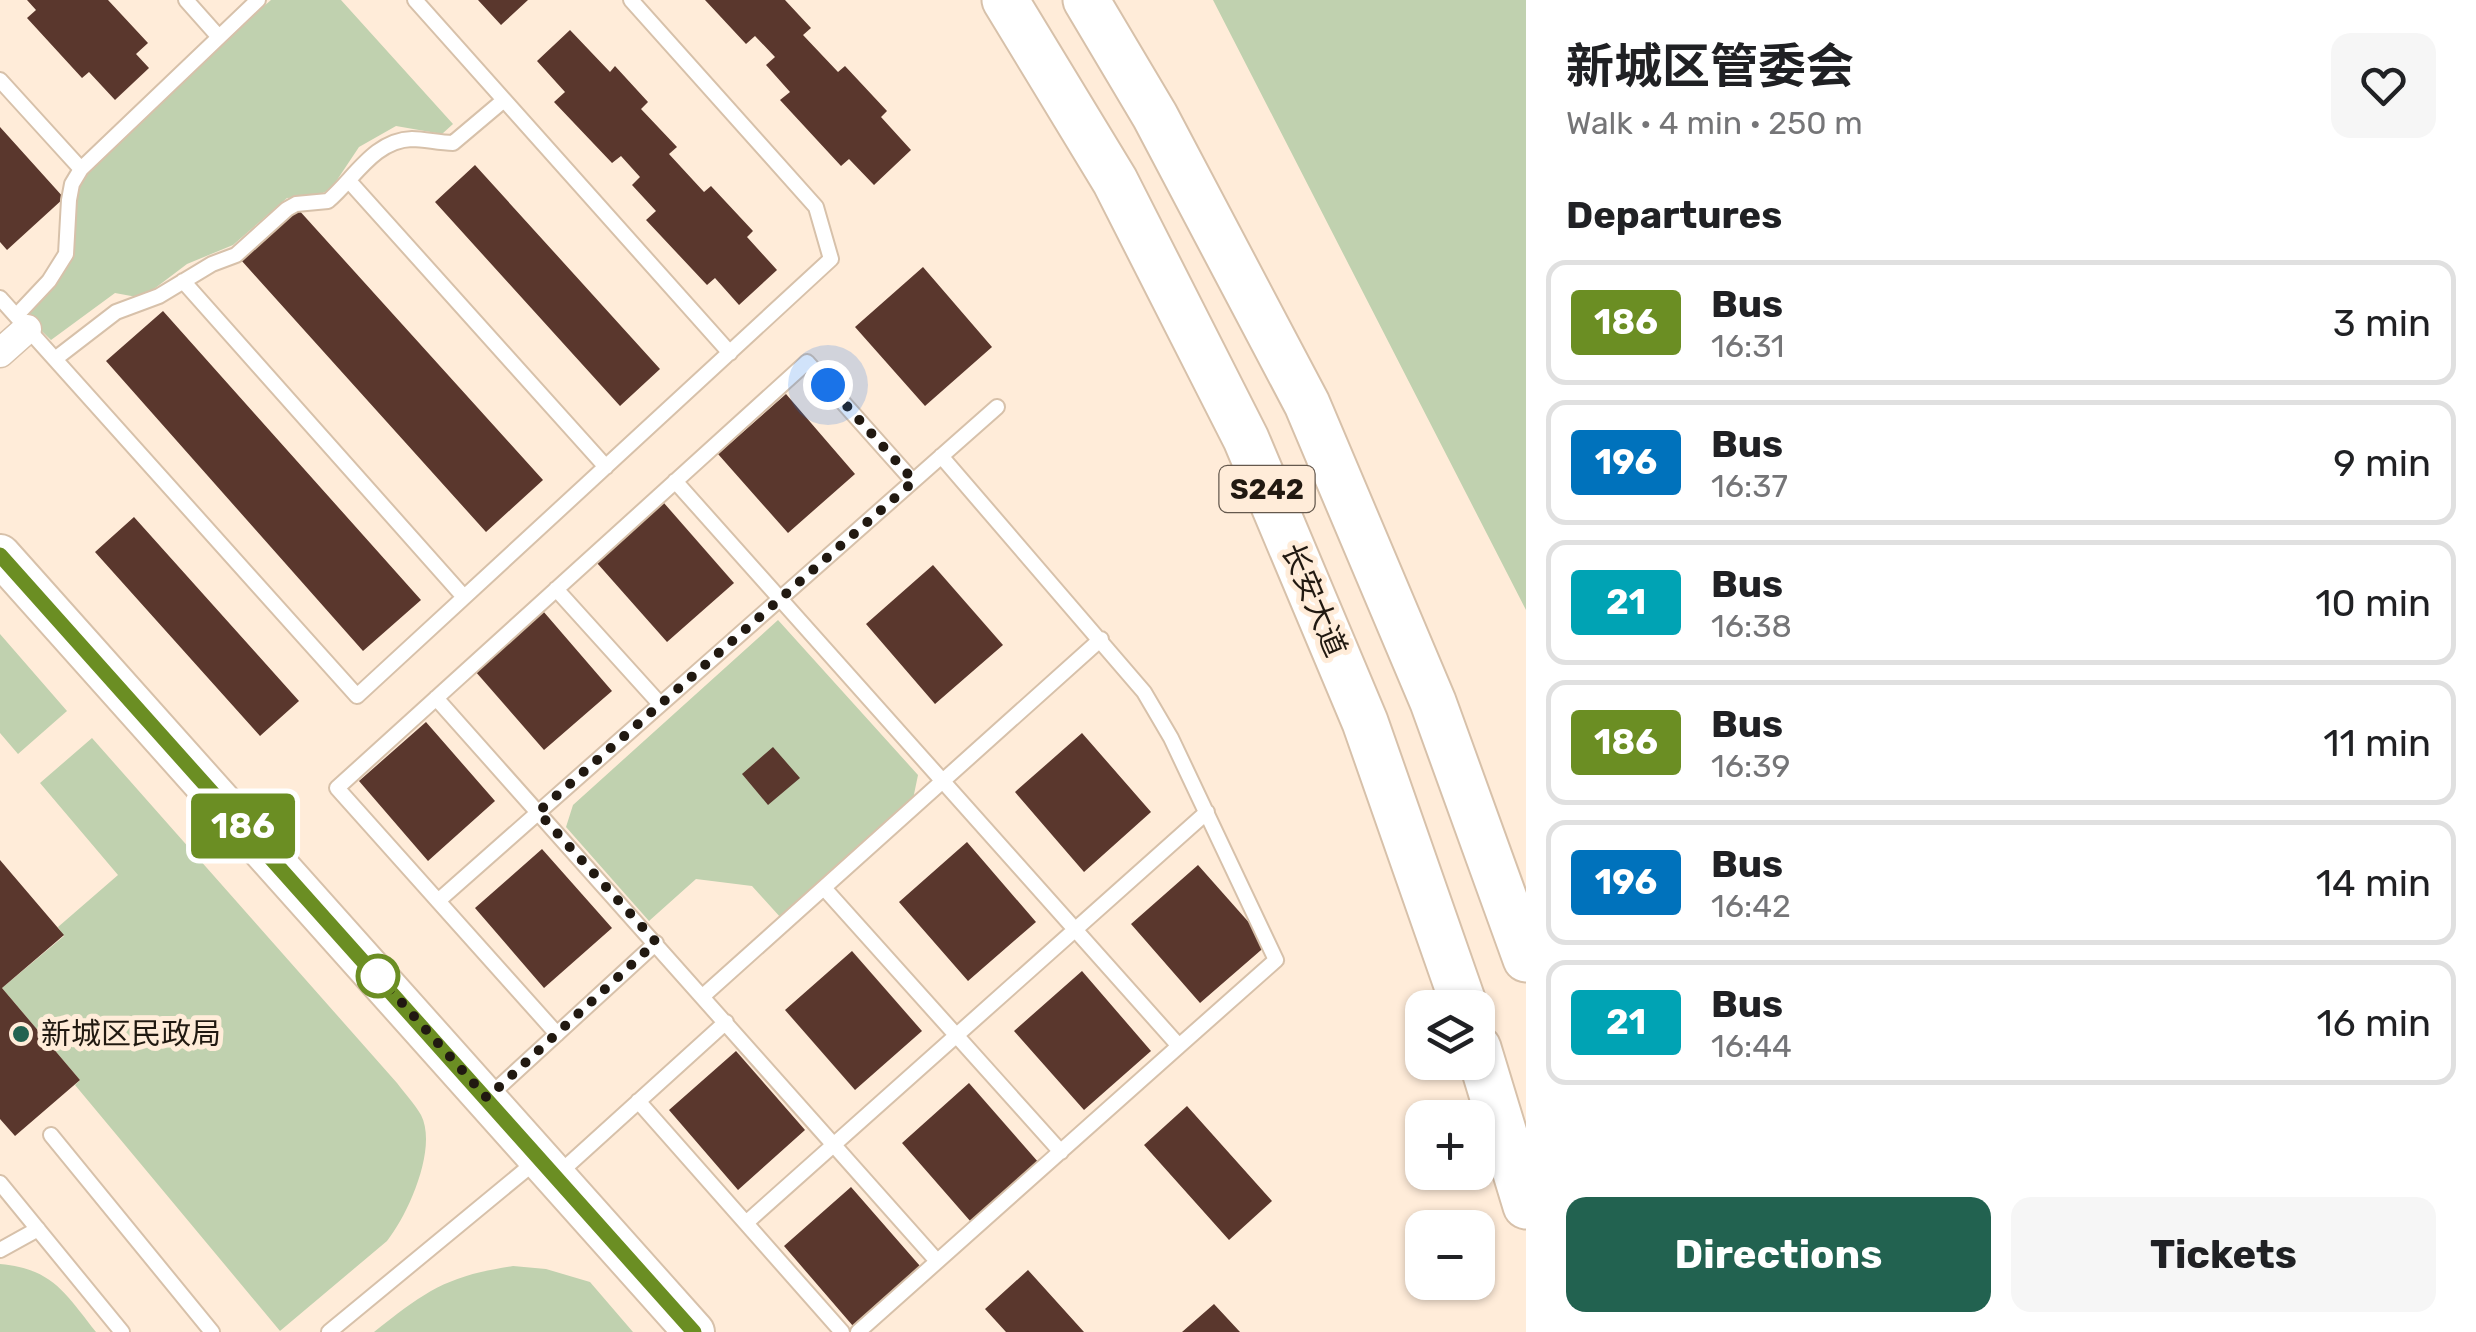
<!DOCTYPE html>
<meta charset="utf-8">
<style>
:root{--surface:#fff;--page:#f6f6f6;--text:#202124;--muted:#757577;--line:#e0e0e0;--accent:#226250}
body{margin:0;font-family:Rubik,"Noto Sans SC",sans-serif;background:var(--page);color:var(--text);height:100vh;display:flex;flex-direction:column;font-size:38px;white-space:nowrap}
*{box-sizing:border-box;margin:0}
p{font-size:32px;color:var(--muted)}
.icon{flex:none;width:55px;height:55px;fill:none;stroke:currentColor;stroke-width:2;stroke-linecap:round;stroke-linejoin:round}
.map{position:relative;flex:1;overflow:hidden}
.sheet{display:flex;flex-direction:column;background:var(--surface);width:950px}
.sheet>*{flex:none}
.badge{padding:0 20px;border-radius:8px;font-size:35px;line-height:65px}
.controls{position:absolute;left:1405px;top:990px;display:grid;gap:20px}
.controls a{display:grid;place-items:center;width:90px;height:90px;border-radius:20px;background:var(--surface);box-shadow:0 2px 8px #0004;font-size:50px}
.you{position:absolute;width:50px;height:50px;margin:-25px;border:8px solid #fff;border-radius:50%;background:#1a73e8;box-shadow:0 0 0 15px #1a73e833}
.map>.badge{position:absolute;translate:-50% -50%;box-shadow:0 0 0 5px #fff}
h2{padding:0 40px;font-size:38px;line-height:90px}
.round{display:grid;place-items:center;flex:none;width:105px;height:105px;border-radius:20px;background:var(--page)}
.overview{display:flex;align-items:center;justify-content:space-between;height:170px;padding:0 40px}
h1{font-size:48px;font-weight:700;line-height:75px}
.cta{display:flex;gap:20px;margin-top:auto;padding:20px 40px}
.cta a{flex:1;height:115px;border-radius:20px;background:var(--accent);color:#fff;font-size:40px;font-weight:700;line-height:115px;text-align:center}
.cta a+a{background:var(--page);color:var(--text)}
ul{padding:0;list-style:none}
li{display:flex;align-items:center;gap:30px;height:125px;margin:0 20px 15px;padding:0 20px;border:5px solid var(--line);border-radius:20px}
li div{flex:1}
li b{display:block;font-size:38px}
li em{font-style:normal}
li .badge{min-width:110px;font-weight:700;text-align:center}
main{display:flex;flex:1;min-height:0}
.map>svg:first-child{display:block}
.green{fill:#c0d1af}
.building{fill:#5a372d}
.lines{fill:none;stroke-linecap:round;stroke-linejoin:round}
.lane-casing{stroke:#d7c1aa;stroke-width:18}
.street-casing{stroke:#d7c1aa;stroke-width:31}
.secondary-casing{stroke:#d7c1aa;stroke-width:44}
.primary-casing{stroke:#d7c1aa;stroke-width:49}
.lane{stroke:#fff;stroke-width:14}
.street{stroke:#fff;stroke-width:28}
.secondary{stroke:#fff;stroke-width:40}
.primary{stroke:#fff;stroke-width:45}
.line-casing{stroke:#fff;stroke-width:22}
.line{stroke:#6b8e23;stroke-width:15}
.walk{stroke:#211911;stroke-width:10;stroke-dasharray:0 18}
.stop-dot{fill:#fff;stroke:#6b8e23;stroke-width:5}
.poi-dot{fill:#226250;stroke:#ffecd9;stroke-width:4}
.labels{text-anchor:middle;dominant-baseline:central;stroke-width:10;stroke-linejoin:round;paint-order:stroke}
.shield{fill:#ffecd9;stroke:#64584d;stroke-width:2.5}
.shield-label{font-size:28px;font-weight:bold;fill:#211911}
.street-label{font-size:30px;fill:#211911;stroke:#ffecd9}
.poi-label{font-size:30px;fill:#211911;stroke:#ffecd9;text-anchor:start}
</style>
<main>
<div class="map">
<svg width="1526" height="1332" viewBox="0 0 1526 1332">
<rect width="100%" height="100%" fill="#ffecd9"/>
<path class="green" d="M271,0h70l112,124 -11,10 -46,-8 -37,21 -28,42 -14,7 -30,2 -54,47 -46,19 -45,34 -27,-5 -64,47 -26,-25 28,-28 21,-37v-46l9,-26 143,-139z
M1213,0h313v610z
M778,620l140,155 -6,29 -131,114 -29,-32 -56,-7 -47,42 -83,-94 7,-22z
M0,634l67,77 -49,43 -18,-21z
M92,738l305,345c8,11 18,21 24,32 17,33 -13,100 -34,126l-107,90 -205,-246 5,-5 -78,-92 62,-52 -6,-9 60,-52 -78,-92z
M0,1264c53,5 65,29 96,68h-96z
M513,1266l33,3 44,13 43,50h-259c52,-41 72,-56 139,-66z"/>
<path class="building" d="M27,0h81l40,43 -12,11 13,14 -34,32 -26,-28 -7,6 -55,-60 9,-8z
M478,0h50l-27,25z
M705,0h80l26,28 -8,7 35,37 7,-6 42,45 -6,6 30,33 -37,35 -25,-26 -8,7 -61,-66 10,-8 -24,-27 9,-8 -20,-21 -9,8z
M570,30l40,42 5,-6 33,36 -7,7 36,38 -8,7 35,38 7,-6 42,45 -6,6 30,33 -38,35 -24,-27 -8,7 -61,-65 10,-9 -24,-26 8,-8 -19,-21 -9,7 -58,-61 11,-10 -28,-31z
M0,127l64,71 -57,52 -7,-8z
M475,165l185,204 -40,37 -185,-204z
M297,208l246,272 -57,52 -245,-272z
M923,267l69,80 -67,59 -70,-79z
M163,311l258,289 -58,51 -257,-290z
M786,394l69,80 -67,59 -70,-79z
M664,503l70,80 -67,59 -70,-79z
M134,517l165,184 -39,35 -165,-184z
M933,565l70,80 -68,59 -69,-80z
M543,611l69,80 -68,59 -69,-79z
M426,722l69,79 -67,60 -69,-80z
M1082,733l69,79 -67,60 -69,-80z
M773,747l27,31 -32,27 -26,-31z
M967,842l69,80 -68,59 -69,-79z
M542,849l70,79 -68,60 -69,-80z
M0,860l64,75 -62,53 78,92 -65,56 -15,-17z
M1198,865l70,79 -68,59 -69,-79z
M852,951l70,80 -67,59 -70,-80z
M1082,971l69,80 -67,59 -70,-79z
M736,1051l69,79 -67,60 -69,-80z
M969,1083l70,80 -68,59 -69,-79z
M1187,1106l85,95 -43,39 -85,-95z
M851,1187l69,79 -67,60 -69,-80z
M1028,1270l56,62h-78l-21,-23z
M1214,1304l26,28h-58z"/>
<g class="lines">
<g class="lane-casing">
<path id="lane" d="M186,0l32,36
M415,0l315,353
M0,80l81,89
M349,181l257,286
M183,281l281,316
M0,298l357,398 474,-437 -15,-52 -185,-207
M16,316l33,-35 17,-27 3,-54 3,-16 9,-15 177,-169
M55,359l61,-47 43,-16 53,-32 24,-9 51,-46 9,-5 32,-3c26,-22 46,-61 84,-62 13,0 27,4 41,4l51,-43
M941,456l203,236 27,46 105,222 -97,86
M675,481l504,565 -321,286
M556,589l104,115
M436,698l501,563
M824,888l237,264
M438,901l559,-494
M703,996l398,-357
M557,1034l-220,-246 470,-426 106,119
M487,1098l169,-155
M638,1101l204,231
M51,1135l161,197
M556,1176l170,-154
M0,1183l122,149
M746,1223l461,-411
M0,1250l38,-21
M329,1332l206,-170"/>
</g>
<g class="street-casing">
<path id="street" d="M0,353l27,-24"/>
</g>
<g class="secondary-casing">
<path id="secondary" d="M0,555l694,777"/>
</g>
<g class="primary-casing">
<path id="primary" d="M1005,0l110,181 131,258 119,283 100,286
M1086,0l69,116 152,288 126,298 93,257
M1478,1048l48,158"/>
</g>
<use href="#lane" class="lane"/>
<use href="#street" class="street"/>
<use href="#secondary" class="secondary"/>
<use href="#primary" class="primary"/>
</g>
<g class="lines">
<g class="line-casing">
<path id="line" d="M0,555l694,777"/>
</g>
<use href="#line" class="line"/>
<path class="walk" d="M378,976l109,122 169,-156 -118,-130 376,-331 -86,-96"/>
</g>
<circle class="stop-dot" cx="378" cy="976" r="20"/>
<circle class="poi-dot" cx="21" cy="1034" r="10"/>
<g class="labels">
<rect class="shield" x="1219.5" y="466" width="95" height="46" rx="8"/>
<g class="shield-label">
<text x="1267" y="489">S242</text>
</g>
<g class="street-label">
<text transform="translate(1314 600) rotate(67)">长安大道</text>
</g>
<g class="poi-label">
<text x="41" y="1034">新城区民政局</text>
</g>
</g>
</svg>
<div class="controls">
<a><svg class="icon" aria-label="layers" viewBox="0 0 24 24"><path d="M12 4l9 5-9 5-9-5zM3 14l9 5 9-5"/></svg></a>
<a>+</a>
<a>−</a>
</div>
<div class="you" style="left:828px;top:385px"></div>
<b class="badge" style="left:243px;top:826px;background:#6b8e23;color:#fff">186</b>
</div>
<section class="sheet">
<div class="overview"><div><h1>新城区管委会</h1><p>Walk · 4 min · 250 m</p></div><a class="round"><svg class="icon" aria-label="heart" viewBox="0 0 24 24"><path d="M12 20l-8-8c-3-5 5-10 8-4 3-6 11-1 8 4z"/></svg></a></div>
<h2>Departures</h2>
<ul>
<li><span class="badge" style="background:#6b8e23;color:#fff">186</span><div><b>Bus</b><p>16:31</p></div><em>3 min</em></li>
<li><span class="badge" style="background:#0072bc;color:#fff">196</span><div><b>Bus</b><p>16:37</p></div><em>9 min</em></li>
<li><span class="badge" style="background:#00a3b4;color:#fff">21</span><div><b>Bus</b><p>16:38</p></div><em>10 min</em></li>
<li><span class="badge" style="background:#6b8e23;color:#fff">186</span><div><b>Bus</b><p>16:39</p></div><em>11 min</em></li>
<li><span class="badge" style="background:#0072bc;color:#fff">196</span><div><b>Bus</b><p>16:42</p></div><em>14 min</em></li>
<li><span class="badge" style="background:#00a3b4;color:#fff">21</span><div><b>Bus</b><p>16:44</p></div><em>16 min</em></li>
</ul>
<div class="cta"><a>Directions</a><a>Tickets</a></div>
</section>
</main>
